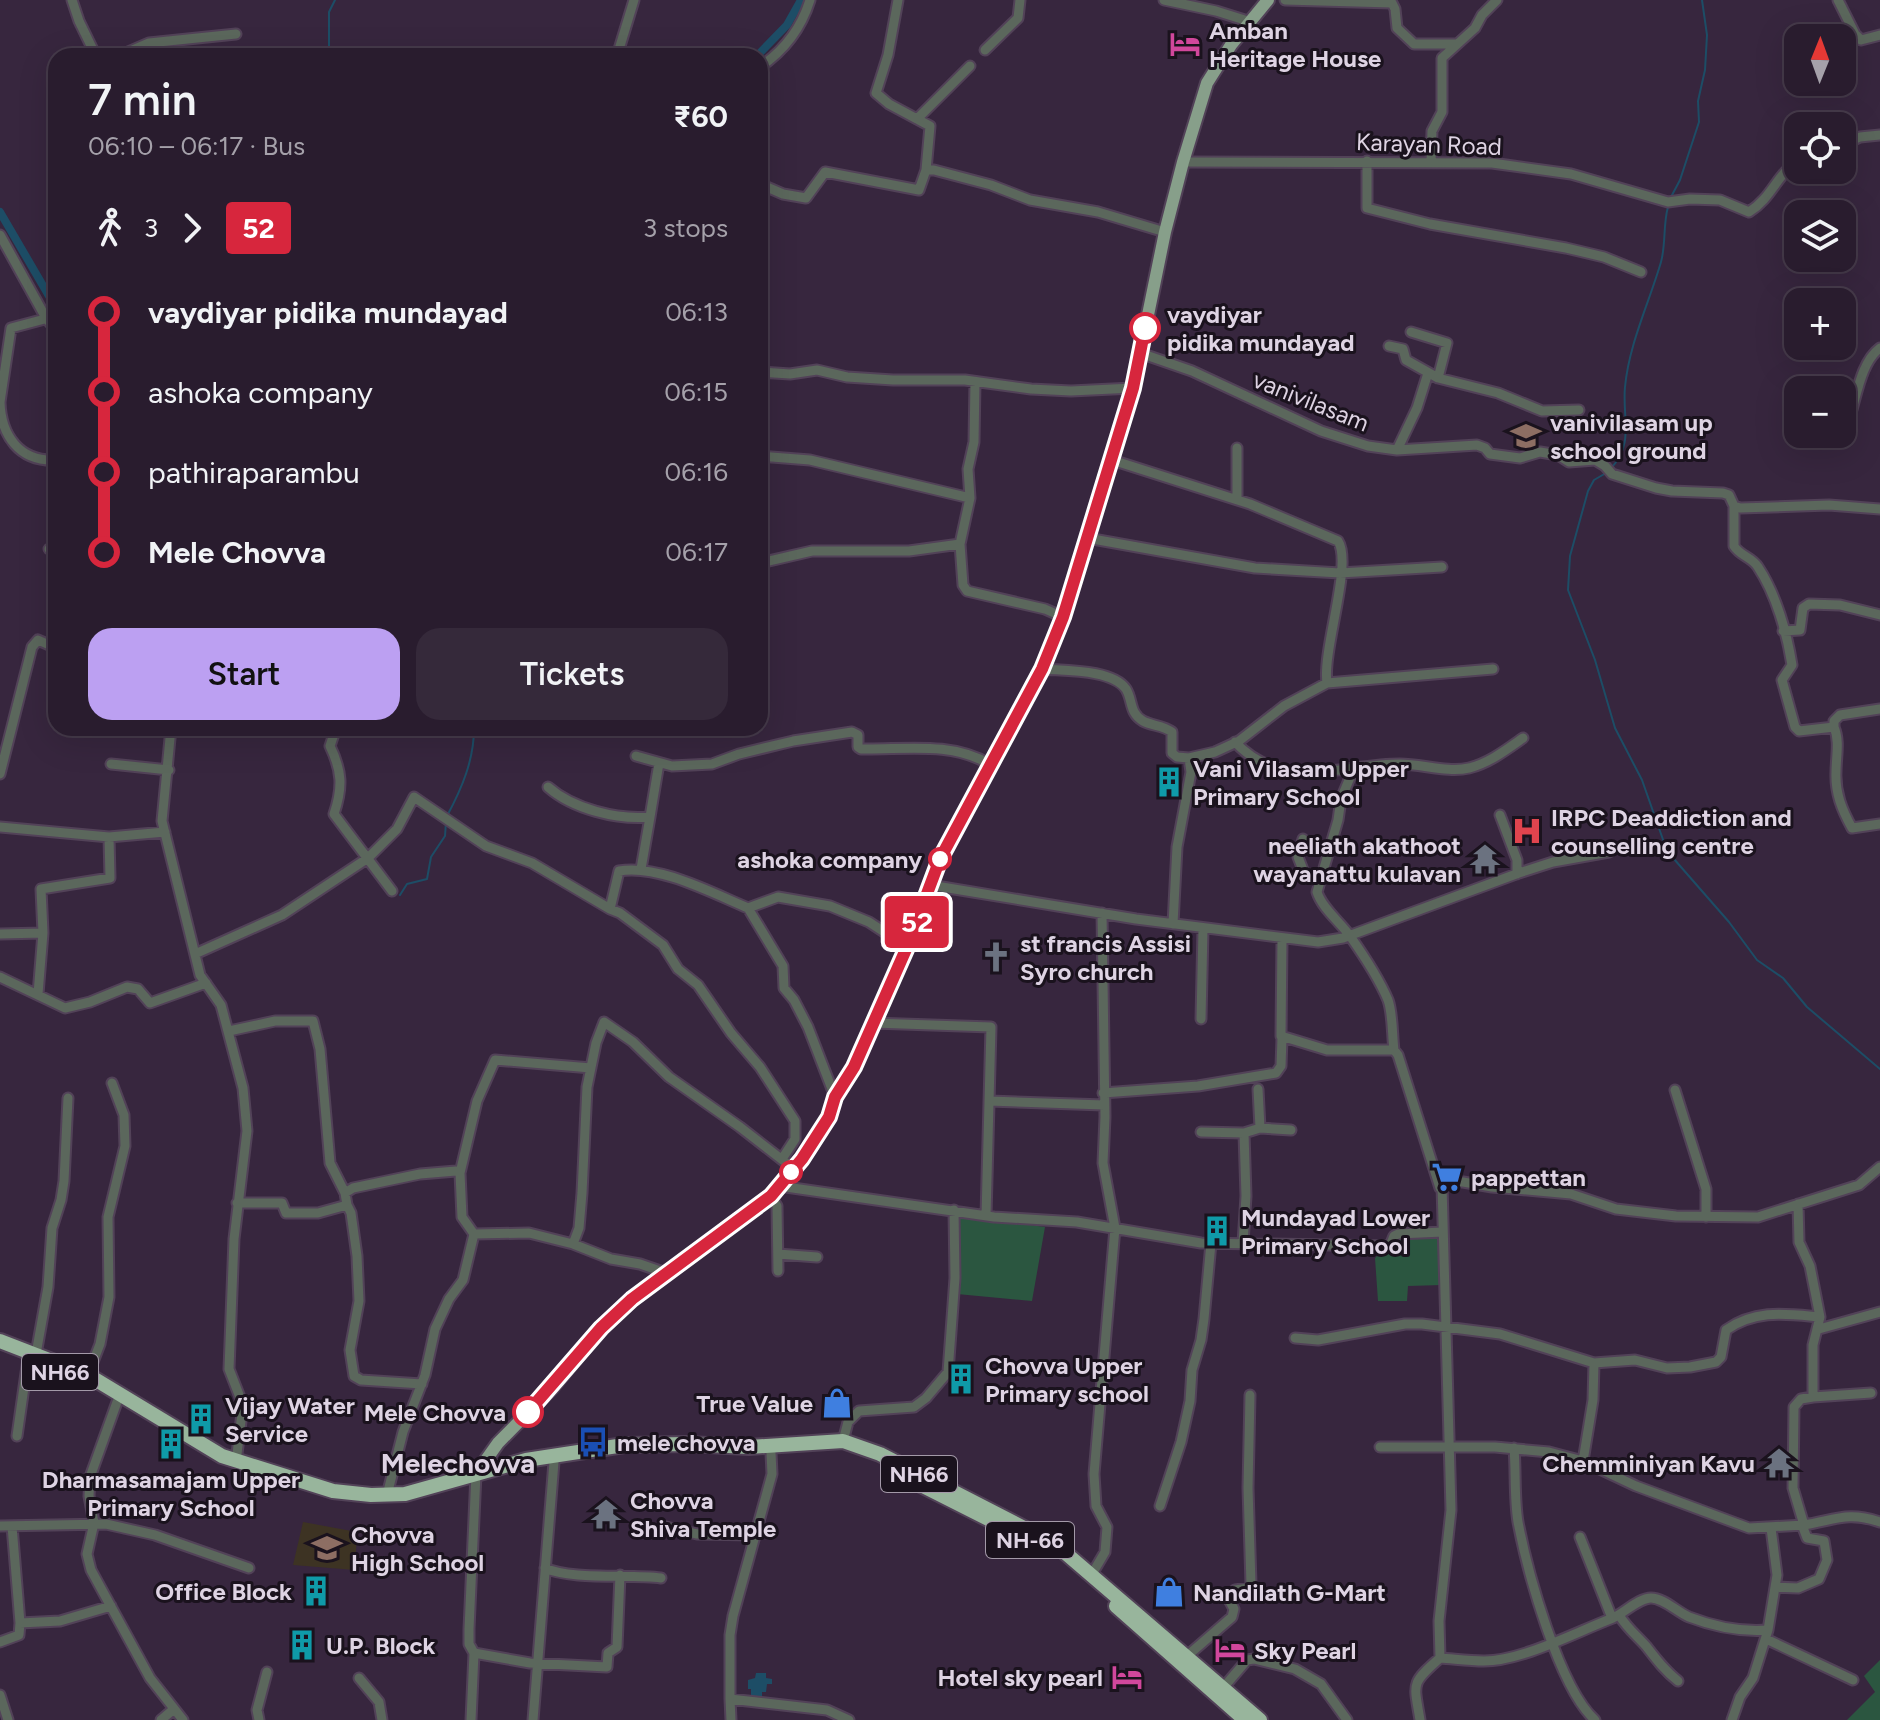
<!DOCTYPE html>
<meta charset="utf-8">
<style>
:root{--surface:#291c2e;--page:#35293a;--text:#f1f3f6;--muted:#a5a1aa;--line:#453a4a;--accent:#bca0f2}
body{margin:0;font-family:Figtree,sans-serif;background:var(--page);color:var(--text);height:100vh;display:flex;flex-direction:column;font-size:30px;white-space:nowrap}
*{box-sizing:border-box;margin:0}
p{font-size:26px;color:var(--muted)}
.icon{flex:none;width:44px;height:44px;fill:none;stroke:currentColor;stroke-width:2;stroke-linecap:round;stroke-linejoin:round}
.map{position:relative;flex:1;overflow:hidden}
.panel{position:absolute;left:48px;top:48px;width:720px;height:688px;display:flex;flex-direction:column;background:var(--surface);border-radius:24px;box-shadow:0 8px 32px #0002,0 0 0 2px var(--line)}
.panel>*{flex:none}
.badge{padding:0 16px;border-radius:6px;font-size:28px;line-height:52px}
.needle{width:52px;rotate:1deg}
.tools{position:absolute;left:1784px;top:24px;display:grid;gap:16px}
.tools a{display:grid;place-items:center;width:72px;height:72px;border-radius:16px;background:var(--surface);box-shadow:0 8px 32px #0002,0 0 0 2px var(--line);font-size:40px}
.map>.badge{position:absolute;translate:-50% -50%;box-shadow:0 0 0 4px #fff}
.legs{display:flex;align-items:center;gap:12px;height:88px;padding:0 40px;font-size:26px}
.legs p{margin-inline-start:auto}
.summary{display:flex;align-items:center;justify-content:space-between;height:136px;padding:0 40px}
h1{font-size:44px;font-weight:600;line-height:60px}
.cta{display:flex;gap:16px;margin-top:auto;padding:16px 40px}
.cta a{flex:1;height:92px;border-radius:24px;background:var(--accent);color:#111;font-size:32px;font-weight:600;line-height:92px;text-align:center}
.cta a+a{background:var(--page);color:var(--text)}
ul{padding:0 40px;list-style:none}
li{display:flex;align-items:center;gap:28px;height:80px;font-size:30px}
li i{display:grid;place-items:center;width:12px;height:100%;margin:0 10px;background:currentColor}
li i::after{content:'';width:20px;height:20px;margin:-10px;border:6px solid;border-radius:50%;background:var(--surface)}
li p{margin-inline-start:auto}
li:first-child i{background:linear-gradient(#0000 50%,currentColor 0)}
li:last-child i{background:linear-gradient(currentColor 50%,#0000 0)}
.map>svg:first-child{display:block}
.education{fill:#3d3323}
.green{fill:#2b5640}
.water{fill:#1d4d66}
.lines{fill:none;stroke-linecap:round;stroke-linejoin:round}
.stream{stroke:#1d4d66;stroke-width:2}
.canal{stroke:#1d4d66;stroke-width:8}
.minor-casing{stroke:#524258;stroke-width:13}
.major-casing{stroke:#524258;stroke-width:16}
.highway-casing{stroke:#524258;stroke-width:18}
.minor{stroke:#5b675c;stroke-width:9}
.major{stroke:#879f8a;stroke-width:12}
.highway{stroke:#98b59c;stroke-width:14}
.line-1-casing{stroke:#fff;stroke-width:18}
.line-1{stroke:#d7263d;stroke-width:12}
.stop-1-dot{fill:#fff;stroke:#d7263d;stroke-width:4}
.labels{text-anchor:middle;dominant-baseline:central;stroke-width:6;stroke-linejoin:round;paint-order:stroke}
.shield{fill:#1a121d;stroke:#a399a8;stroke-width:2}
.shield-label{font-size:22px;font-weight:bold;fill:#ded3e3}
.poi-label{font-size:24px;font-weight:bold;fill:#ded3e3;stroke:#1a121d;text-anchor:start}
.street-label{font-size:24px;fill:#ded3e3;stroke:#1a121d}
.stop-label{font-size:24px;font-weight:bold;fill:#ded3e3;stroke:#1a121d;text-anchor:end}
.quarter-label{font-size:28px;font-weight:bold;fill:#ded3e3;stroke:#1a121d}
</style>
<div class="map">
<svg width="1880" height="1720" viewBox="0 0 1880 1720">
<rect width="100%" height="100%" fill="#37263e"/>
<path class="education" d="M303,1522l54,10 -2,38 -62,-5z"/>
<path class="green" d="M959,1215l86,12 -13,74 -75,-7z
M1441,1236l1,49 -34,1 -1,15h-29l-3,-43 7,-7 13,-3 1,-10z
M1880,1660v60h-33l28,-28 -11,-16z"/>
<path class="water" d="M756,1673h10v5l6,1v5h-5l-1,8h-4v4h-11v-7h-3v-9l7,-2z"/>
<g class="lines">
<path class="stream" d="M329,56v-44l6,-12
M1671,197l9,-17 19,-58 -1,-21 7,-31 2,-35 -5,-35
M1610,469c25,-24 12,-52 15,-82 4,-43 24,-84 36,-125 5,-18 2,-38 7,-55
M1606,473l-12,7 -6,11 -18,65 -2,34 27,70 20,68 27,52 25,71 62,71 28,38 26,18 24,29 73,62
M447,816c15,-28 27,-56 27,-88
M400,895l7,-11 20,-5 4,-22 14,-21 1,-14"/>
<path class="canal" d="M757,56l30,-31 14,-25
M0,212l56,96"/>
<g class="minor-casing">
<path id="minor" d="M72,0l7,21 17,35
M898,0l-10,55 -12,38 13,11 41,22 -4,44
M1164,0l52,11 35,11
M1285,0l107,3 3,6 2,19 17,16h41
M1838,0l17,34 6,6 19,-5
M985,50l33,-32 2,-18
M119,56l30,-13 87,-9
M617,56l17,-56
M760,67c25,-17 41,-38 50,-67
M917,119l53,-53
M1842,145l18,-8 20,-2
M1367,161v47l63,16 136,24 38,9 37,15
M1183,162l309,1 79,11 97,28 22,-3 30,1 29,12c24,-15 28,-39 49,-50
M1431,162l1,-31 10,-19v-54l33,-30 7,-13 15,-15
M760,184l23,10 23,4 19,-26 94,18 7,-20h8l57,15 39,15 68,12 67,20
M0,235l46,83 10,12
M1411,332l36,11 -9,35
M1389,346l14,3 3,11 32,18 60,15 44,18 37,-1
M1140,353l52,18 129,60 47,15 29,4 80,-5 8,3 5,6 30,4 20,-6 18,3 11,7 26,-2 10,6 7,8 44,14 16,3 51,2 6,2 5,11 6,2 89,-3 51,4
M760,372l30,2 27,-4 30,7 46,3h72l66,9 40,2 62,-3
M975,382l-1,60 -6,27 2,29 -10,46 3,41 4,6 78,18 18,8
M0,402l11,-74 45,-12
M0,402c1,33 19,60 56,58
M1850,416c7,-21 11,-54 30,-68
M1397,450l20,-42 11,-35
M760,456l50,4 160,38
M1112,460l138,44 88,37c15,23 -16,109 -11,142l166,-14
M1237,499v-51
M1734,506v40c6,10 18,11 24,21 18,27 29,66 34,98l-10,15 13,47 4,4 35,-4c6,14 2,30 2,45 -1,21 6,38 16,56l28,-4
M1087,538l168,30 85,5 102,-6
M49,549h7
M760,563l52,-12h97l51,-7
M1783,631l17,-1 3,-22 6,-4 31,1 40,10
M1042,669c22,2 70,0 84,20 7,11 3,24 17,32 9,5 20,4 29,11v21l5,4 12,1 26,-6 24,-11 45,-35 43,-23
M1834,727v-6l6,-6 40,-6
M171,728l-9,93 38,154 21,30 22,83 4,43 -13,108 -5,130 14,36 -7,57
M336,728l-6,18c12,25 13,41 4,68l58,77
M1235,742c48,51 107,22 165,22 22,0 48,9 69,4 20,-5 37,-18 54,-30
M636,756l36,10 40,-2 27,-10 54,-13 59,-9 6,3v12l3,2c42,1 90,-8 128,15
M111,764l58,6
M1354,768l-13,31 -3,21 -21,72c5,16 23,30 33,44 12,17 30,45 38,64 5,14 4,35 6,50
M0,774l32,-127 6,-7 18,8
M548,787c25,22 69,33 102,30l9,-54
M1500,815l17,45v14
M0,827l109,10 56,-5
M1303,839l-5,18 7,18 14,6
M641,869l9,-52
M930,885l206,34 182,23 25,-4 176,-65 34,-11 56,-10
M748,908l35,58 1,22 10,12 14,27 27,70
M610,909l10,4 43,32 15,24 20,16 33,48 29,34 35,54v18l-13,20
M1173,924l4,-77 14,-75 -2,-14
M43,933l-2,-44 69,-11 -1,-41
M0,934l43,-1 -5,61
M1282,940l-1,96 46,14h67l4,5 42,133
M195,954l87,-39 86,-57 29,-29 17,-32 72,49 46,17 78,46 9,-38c39,-7 93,22 129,37l30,-11 52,9 39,16 38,25
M0,977l65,31 25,-6 37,-15 11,2 12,14 56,-20
M1201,1019l2,-90
M873,1023l118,4 -5,189
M229,1031l46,-10h38l7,28 10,114 15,30
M1675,1090l31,99v28
M1103,1093l95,-7 78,-13 5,-7 1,-28
M989,1101l115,4
M1260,1128l31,2
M1201,1132l43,1
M460,1173l17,-72 18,-41 96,8
M779,1186l215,31 83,5 124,21 189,3 4,-10 4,-2 45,-2
M771,1196l6,10 1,65
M237,1203h45l4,10h32l29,-8 -2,-12 8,-5 67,-14 36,-3 4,2 2,44 12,17
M347,1205l4,8 6,43 2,45 -9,49 4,26 7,4 61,4
M1243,1243l3,-47 -2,-63 16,-5 -2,-39
M573,1244l6,-16 3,-35 5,-106 9,-44 8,-21 29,20 36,35 71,50 54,42
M778,1254l39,3
M1819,1329l61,-17
M1295,1338l23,2 87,-16h17l78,10 94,29 41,-3 32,8 23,-1 26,-5 5,-5 5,-27c30,-21 60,-16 94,-13
M36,1354l12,-67 4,-59 9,-28 3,-19 4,-83
M88,1375l12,-31 9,-47 -1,-80 17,-71 -1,-31 -12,-32
M1813,1397l58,-4
M117,1402l-27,75 -1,19 5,27 -7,31 4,16 59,108 33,42
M17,1436l11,-77
M843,1441l5,-19 11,-11 55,-4 12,-9 22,-26 7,-94 -1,-68
M1380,1447h115l54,5 34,9 53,25 113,42 55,-3 -11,-37 1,-81 7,-8 12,-2v-52l7,-28 -10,-51 -11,-24 -1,-38
M1514,1448c2,24 0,50 4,74 9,48 41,166 77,198
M771,1453l1,21 -39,142 -3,19v64l97,11 22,10
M1583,1461l10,-61 1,-37
M476,1474l-7,155v15l5,9 56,10 77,4 1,-14 9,-6 3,-72
M387,1495l16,-63 22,-57 10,-46 14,-30 14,-19 11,-46 55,-1 44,11 38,15 29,5 26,9
M1160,1506l21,-64 9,-41 2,-31 9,-30 3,-21 7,-76
M1804,1525c31,-5 44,-14 76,-3
M0,1526l106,-2 49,11 94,33
M12,1526l8,97
M666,1527l31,7 56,1
M1580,1537l32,81
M545,1568c25,12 86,6 116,10
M1092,1574l13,-22 2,-25 -11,-21 -2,-32 21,-246 -12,-65 2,-46 -3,-204
M1775,1587l23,1 21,-9 8,-19 -3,-19 -17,-3 -5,-13
M1619,1615c8,13 17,20 27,31 10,13 19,25 32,35
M1766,1639l87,41
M0,1642l19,-7 1,-12 40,-2 51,-15
M1187,1656l45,-39 2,-8 -6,-11 7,-8 14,-2 2,-4 -3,-96 2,-93
M1440,1658c15,1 29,3 44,3 38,0 92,-29 129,-43 11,-5 26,-20 38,-20 13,0 26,14 38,19 26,10 52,15 79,13
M359,1678l20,24 3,18
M1223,1688l24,-28 7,-1 41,10 26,15 26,36
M0,1695l8,25
M730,1699l1,21
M161,1720l13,-11
M259,1720l-2,-10 10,-38
M471,1720l3,-67
M533,1720l21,-258
M1420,1720c-6,-37 -10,-36 20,-62l-1,-37 12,-111 -9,-325 5,-3h16l29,5 79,7 45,15 60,7 82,1 101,-32 21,-18
M1732,1720l8,-23 13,-19 15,-48 9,-55 -6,-47"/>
</g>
<g class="major-casing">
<path id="major" d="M476,1474l22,-31 54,-55 49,-60 31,-29 139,-103 31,-37 27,-42 6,-20 19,-30 53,-120 33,-88 102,-190 21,-52 70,-229 32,-156 18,-70 24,-79 24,-38 37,-45"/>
</g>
<g class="highway-casing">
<path id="highway" d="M0,1341l88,34 134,81 111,35 38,4 34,-1 121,-34 98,-15 63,-1 62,3 94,-6 37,13 175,90 205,176
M913,1481l117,59
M1116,1606l129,114"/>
</g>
<use href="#minor" class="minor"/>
<use href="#major" class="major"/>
<use href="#highway" class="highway"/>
</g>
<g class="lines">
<g class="line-1-casing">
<path id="line-1" d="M528,1412l73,-84 31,-29 139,-103 31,-37 27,-42 6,-20 19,-30 53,-120 33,-88 102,-190 21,-52 70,-229 12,-60"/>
</g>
<use href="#line-1" class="line-1"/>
</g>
<defs>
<g id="hotel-bare" transform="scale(2.4)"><path d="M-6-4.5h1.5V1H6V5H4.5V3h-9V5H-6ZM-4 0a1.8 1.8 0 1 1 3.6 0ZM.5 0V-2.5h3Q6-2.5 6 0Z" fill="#d1479c" stroke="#1a121d" stroke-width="2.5" paint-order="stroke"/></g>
<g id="school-bare" transform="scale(2.4)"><path d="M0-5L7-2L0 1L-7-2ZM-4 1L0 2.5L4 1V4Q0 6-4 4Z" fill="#8d6e63" stroke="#1a121d" stroke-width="2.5" paint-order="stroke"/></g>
<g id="building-bare" transform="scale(2.4)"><path d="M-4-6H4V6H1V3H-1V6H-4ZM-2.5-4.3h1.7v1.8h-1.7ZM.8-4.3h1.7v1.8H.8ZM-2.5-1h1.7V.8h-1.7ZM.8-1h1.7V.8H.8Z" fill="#0f9aa8" stroke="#1a121d" stroke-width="2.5" paint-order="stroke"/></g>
<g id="hospital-bare" transform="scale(2.4)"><path d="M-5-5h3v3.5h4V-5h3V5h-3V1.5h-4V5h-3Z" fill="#e0444e" stroke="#1a121d" stroke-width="2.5" paint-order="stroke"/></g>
<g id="temple-bare" transform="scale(2.4)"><path d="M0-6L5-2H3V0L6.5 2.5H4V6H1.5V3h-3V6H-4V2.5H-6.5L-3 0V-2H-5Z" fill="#6b7280" stroke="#1a121d" stroke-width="2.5" paint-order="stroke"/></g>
<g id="church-bare" transform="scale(2.4)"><path d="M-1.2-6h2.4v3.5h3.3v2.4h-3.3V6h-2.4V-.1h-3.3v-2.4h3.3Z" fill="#6b7280" stroke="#1a121d" stroke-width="2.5" paint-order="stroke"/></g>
<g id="supermarket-bare" transform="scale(2.4)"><path d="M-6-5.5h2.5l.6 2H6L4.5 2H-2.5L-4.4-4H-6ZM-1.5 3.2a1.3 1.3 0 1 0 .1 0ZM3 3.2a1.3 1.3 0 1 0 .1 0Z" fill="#3f7fe0" stroke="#1a121d" stroke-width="2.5" paint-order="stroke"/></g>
<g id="shop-bare" transform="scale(2.4)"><path d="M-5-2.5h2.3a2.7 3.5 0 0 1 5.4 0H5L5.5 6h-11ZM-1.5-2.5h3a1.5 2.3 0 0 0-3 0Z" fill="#3f7fe0" stroke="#1a121d" stroke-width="2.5" paint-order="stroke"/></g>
<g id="bus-bare" transform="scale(2.4)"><path d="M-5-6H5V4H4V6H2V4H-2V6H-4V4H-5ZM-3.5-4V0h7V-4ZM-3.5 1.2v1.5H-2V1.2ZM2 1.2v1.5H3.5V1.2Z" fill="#1a4fb4" stroke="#1a121d" stroke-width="2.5" paint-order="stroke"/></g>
</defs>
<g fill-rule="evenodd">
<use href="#hotel-bare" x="1185" y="44"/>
<use href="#school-bare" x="1526" y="436"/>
<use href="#building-bare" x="1169" y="782"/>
<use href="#hospital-bare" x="1527" y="831"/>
<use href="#temple-bare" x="1485" y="859"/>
<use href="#church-bare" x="996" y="957"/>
<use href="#supermarket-bare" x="1447" y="1177"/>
<use href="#building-bare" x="1217" y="1231"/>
<use href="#building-bare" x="961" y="1379"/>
<use href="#shop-bare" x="837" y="1403"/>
<use href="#building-bare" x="201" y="1419"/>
<use href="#bus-bare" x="593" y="1442"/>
<use href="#building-bare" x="171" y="1444"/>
<use href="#temple-bare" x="1779" y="1463"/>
<use href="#temple-bare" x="606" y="1514"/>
<use href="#school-bare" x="327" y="1548"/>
<use href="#building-bare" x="316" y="1591"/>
<use href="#shop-bare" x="1169" y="1592"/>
<use href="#building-bare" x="302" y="1645"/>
<use href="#hotel-bare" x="1230" y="1650"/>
<use href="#hotel-bare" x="1127" y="1677"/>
</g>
<g class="stop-1-dot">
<circle cx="1145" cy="328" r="14"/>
<circle cx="940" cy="859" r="10"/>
<circle cx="791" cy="1172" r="10"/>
<circle cx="528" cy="1412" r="14"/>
</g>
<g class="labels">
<g class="shield">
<rect x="22" y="1354" width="76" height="36" rx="6"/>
<rect x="881" y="1456" width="76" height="36" rx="6"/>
<rect x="986" y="1522" width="88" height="36" rx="6"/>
</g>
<g class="shield-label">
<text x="60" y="1372">NH66</text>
<text x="919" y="1474">NH66</text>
<text x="1030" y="1540">NH-66</text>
</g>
<g class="poi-label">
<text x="1209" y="30">Amban<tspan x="1209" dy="28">Heritage House</tspan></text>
<text x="1550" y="422">vanivilasam up<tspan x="1550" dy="28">school ground</tspan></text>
<text x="1193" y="768">Vani Vilasam Upper<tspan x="1193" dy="28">Primary School</tspan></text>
<text x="1551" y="817">IRPC Deaddiction and<tspan x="1551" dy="28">counselling centre</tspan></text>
<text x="1461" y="845" text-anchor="end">neeliath akathoot<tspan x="1461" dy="28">wayanattu kulavan</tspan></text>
<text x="1020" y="943">st francis Assisi<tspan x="1020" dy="28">Syro church</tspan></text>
<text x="1471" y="1177">pappettan</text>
<text x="1241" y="1217">Mundayad Lower<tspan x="1241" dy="28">Primary School</tspan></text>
<text x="985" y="1365">Chovva Upper<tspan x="985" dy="28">Primary school</tspan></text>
<text x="813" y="1403" text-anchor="end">True Value</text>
<text x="225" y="1405">Vijay Water<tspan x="225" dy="28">Service</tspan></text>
<text x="617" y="1442">mele chovva</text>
<text x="1755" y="1463" text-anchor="end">Chemminiyan Kavu</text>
<text x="171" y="1479" text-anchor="middle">Dharmasamajam Upper<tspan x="171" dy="28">Primary School</tspan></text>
<text x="630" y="1500">Chovva<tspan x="630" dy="28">Shiva Temple</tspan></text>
<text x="351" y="1534">Chovva<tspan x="351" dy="28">High School</tspan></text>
<text x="292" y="1591" text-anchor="end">Office Block</text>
<text x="1193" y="1592">Nandilath G-Mart</text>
<text x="326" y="1645">U.P. Block</text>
<text x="1254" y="1650">Sky Pearl</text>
<text x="1103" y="1677" text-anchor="end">Hotel sky pearl</text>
</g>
<g class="street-label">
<text transform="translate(1429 144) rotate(2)">Karayan Road</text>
<text transform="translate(1311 401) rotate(22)">vanivilasam</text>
</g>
<g class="stop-label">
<text x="1167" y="314" text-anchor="start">vaydiyar<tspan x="1167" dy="28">pidika mundayad</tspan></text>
<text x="922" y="859">ashoka company</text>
<text x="506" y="1412">Mele Chovva</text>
</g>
<g class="quarter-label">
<text x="458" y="1463">Melechovva</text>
</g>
</g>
</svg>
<div class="tools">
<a><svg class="needle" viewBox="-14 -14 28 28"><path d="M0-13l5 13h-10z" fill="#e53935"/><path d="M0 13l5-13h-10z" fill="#a5a1aa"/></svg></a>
<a><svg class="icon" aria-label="locate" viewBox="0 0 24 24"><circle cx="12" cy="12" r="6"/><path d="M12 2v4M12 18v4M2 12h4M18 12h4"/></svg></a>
<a><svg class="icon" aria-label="layers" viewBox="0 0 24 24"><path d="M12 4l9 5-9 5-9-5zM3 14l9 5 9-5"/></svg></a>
<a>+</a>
<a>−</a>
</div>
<b class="badge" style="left:917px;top:922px;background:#d7263d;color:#fff">52</b>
<section class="panel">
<div class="summary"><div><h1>7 min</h1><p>06:10 – 06:17 · Bus</p></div><b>₹60</b></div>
<div class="legs"><svg class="icon" aria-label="walk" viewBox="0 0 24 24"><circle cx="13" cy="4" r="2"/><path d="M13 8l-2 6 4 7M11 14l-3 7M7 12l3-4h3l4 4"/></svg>3<svg class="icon" aria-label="forward" viewBox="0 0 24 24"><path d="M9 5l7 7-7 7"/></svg><b class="badge" style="background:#d7263d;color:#fff">52</b><p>3 stops</p></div>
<ul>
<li><i style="color:#d7263d"></i><b>vaydiyar pidika mundayad</b><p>06:13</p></li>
<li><i style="color:#d7263d"></i><span>ashoka company</span><p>06:15</p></li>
<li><i style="color:#d7263d"></i><span>pathiraparambu</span><p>06:16</p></li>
<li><i style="color:#d7263d"></i><b>Mele Chovva</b><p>06:17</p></li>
</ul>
<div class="cta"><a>Start</a><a>Tickets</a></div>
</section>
</div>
